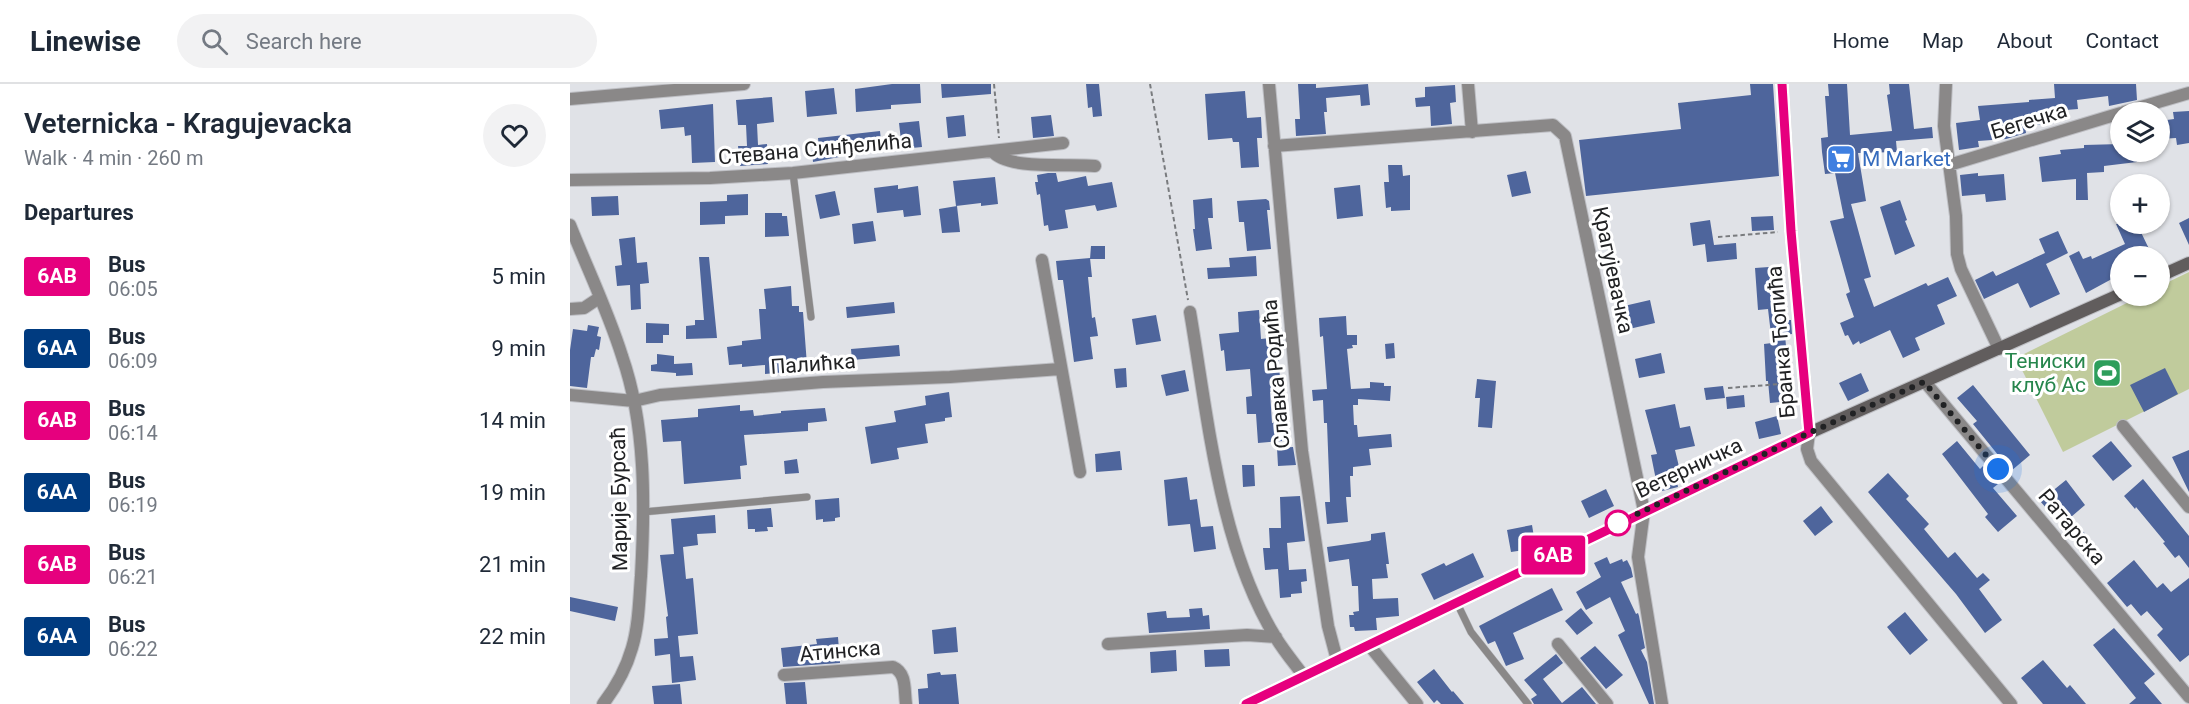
<!DOCTYPE html>
<meta charset="utf-8">
<style>
:root{--surface:#fff;--page:#f2f2f3;--text:#1f2937;--muted:#747a83;--line:#e0e1e3}
body{margin:0;font-family:Roboto,sans-serif;background:var(--page);color:var(--text);height:100vh;display:flex;flex-direction:column;font-size:22px;white-space:nowrap}
*{box-sizing:border-box;margin:0}
p{font-size:20px;color:var(--muted)}
.icon{flex:none;width:33px;height:33px;fill:none;stroke:currentColor;stroke-width:2;stroke-linecap:round;stroke-linejoin:round}
.map{position:relative;flex:1;overflow:hidden}
.side{display:flex;flex-direction:column;background:var(--surface);width:570px}
.side>*{flex:none}
.badge{padding:0 12px;border-radius:4px;font-size:21px;line-height:39px}
.tools{position:absolute;left:1540px;top:18px;display:grid;gap:12px}
.tools a{display:grid;place-items:center;width:60px;height:60px;border-radius:50%;background:var(--surface);box-shadow:0 2px 4px #0004;font-size:30px}
.you{position:absolute;width:30px;height:30px;margin:-15px;border:4px solid #fff;border-radius:50%;background:#1a73e8;box-shadow:0 0 0 9px #1a73e833}
.map>.badge{position:absolute;translate:-50% -50%;box-shadow:0 0 0 3px #fff}
h2{padding:0 24px;font-size:22px;line-height:54px}
.round{display:grid;place-items:center;flex:none;width:63px;height:63px;border-radius:32px;background:var(--page)}
.headline{display:flex;align-items:center;justify-content:space-between;height:102px;padding:0 24px}
h1{font-size:28px;font-weight:600;line-height:45px}
ul{padding:0;list-style:none}
li{display:flex;align-items:center;gap:18px;height:72px;padding:0 24px}
li div{flex:1}
li b{display:block;font-size:22px}
li em{font-style:normal}
li .badge{min-width:66px;font-weight:700;text-align:center}
header{display:flex;align-items:center;gap:36px;box-sizing:border-box;height:84px;padding:0 30px;background:var(--surface);border-bottom:2px solid var(--line)}
header strong{font-size:28px}
nav{display:flex;gap:33px;margin-inline-start:auto;font-size:21px}
.search{width:420px;height:54px;background:var(--page);display:flex;align-items:center;gap:15px;box-sizing:border-box;padding:0 21px;border-radius:33px;color:var(--muted);font-size:22px}
main{display:flex;flex:1;min-height:0}
.map>svg:first-child{display:block}
.green{fill:#c0cb9c}
.building{fill:#4e659c}
.lines{fill:none;stroke-linecap:round;stroke-linejoin:round}
.lane-casing{stroke:#bebfc4;stroke-width:8}
.street-casing{stroke:#bebfc4;stroke-width:14}
.secondary-casing{stroke:#bebfc4;stroke-width:14}
.path{stroke:#797b7e;stroke-width:2;stroke-dasharray:4.5 3;stroke-linecap:butt}
.lane{stroke:#8a8888;stroke-width:7}
.street{stroke:#8a8888;stroke-width:12}
.secondary{stroke:#615d5d;stroke-width:12}
.line-casing{stroke:#fff;stroke-width:14}
.line{stroke:#e6007e;stroke-width:9}
.walk{stroke:#212224;stroke-width:6;stroke-dasharray:0 10.8}
.stop-dot{fill:#fff;stroke:#e6007e;stroke-width:3}
.labels{text-anchor:middle;dominant-baseline:central;stroke-width:6;stroke-linejoin:round;paint-order:stroke}
.street-label{font-size:21px;fill:#212224;stroke:#fff}
.shop-label{font-size:21px;fill:#366cbe;stroke:#fff;text-anchor:start}
.leisure-label{font-size:21px;fill:#27864d;stroke:#fff;text-anchor:end}
</style>
<header>
<strong>Linewise</strong>
<div class="search"><svg class="icon" aria-label="search" viewBox="0 0 24 24"><circle cx="10" cy="10" r="6"/><path d="M15 15l6 6"/></svg>Search here</div>
<nav><a>Home</a><a>Map</a><a>About</a><a>Contact</a></nav>
</header>
<main>
<section class="side">
<div class="headline"><div><h1>Veternicka - Kragujevacka</h1><p>Walk · 4 min · 260 m</p></div><a class="round"><svg class="icon" aria-label="heart" viewBox="0 0 24 24"><path d="M12 20l-8-8c-3-5 5-10 8-4 3-6 11-1 8 4z"/></svg></a></div>
<h2>Departures</h2>
<ul>
<li><span class="badge" style="background:#e6007e;color:#fff">6AB</span><div><b>Bus</b><p>06:05</p></div><em>5 min</em></li>
<li><span class="badge" style="background:#003b80;color:#fff">6AA</span><div><b>Bus</b><p>06:09</p></div><em>9 min</em></li>
<li><span class="badge" style="background:#e6007e;color:#fff">6AB</span><div><b>Bus</b><p>06:14</p></div><em>14 min</em></li>
<li><span class="badge" style="background:#003b80;color:#fff">6AA</span><div><b>Bus</b><p>06:19</p></div><em>19 min</em></li>
<li><span class="badge" style="background:#e6007e;color:#fff">6AB</span><div><b>Bus</b><p>06:21</p></div><em>21 min</em></li>
<li><span class="badge" style="background:#003b80;color:#fff">6AA</span><div><b>Bus</b><p>06:22</p></div><em>22 min</em></li>
</ul>
</section>
<div class="map">
<svg width="1619" height="620" viewBox="0 0 1619 620">
<rect width="100%" height="100%" fill="#e0e2e7"/>
<path class="green" d="M1619,188v117l-126,63 -47,-94 125,-62h19v-10z"/>
<path class="building" d="M322,0h28l1,19 -30,2v4l-35,3 -1,-23z
M371,0h50v10l-49,4z
M516,0h13l3,32 -9,1 -1,-10 -4,1z
M728,0h18v4l52,-4 2,21 -9,1 -1,-11 -34,3 1,14h-3l2,22 -30,2 -1,-17h5z
M1180,0h23l6,92 -193,20 -7,-56 102,-11 -3,-26 73,-8z
M1258,0h19l3,51 42,-4 -5,-36 3,-1 -1,-10h20l5,45 18,-2 1,11 -37,3 1,11 -39,1 8,48 -15,3 20,73 -7,2 10,28 52,-24 2,3 20,-9 9,19 -20,9 8,19 -30,14 5,12 -17,8 -13,-28 -30,14 -1,-3 -6,4 -5,-10 -3,1 -5,-13 14,-6 -8,-23 4,-2 -20,-71 14,-3 -9,-45 -10,1 -3,-22 -1,-14 7,-1 -3,-41h4z
M1484,0h82l1,16 -28,6 -1,-10 -31,4 1,9 -25,2 1,12 -29,3 1,7 -20,6 -28,2 1,6 -20,3 -3,-27 24,-3 -2,-14 51,-4v-2l26,-2z
M885,1l1,17 -6,1 2,21 -21,2 -1,-20 -14,1 -1,-9 10,-1v-10z
M264,4l3,26 -30,3 -2,-26z
M675,7l2,27 14,-1 1,21h-5l2,29 -18,1 -2,-26h-6l-1,-4 -24,2 -3,-46z
M202,13l2,25 -17,2 1,21 9,-1 1,20 -28,2 -2,-20h9l-1,-21h-8l-2,-25z
M143,20l2,58 -23,1 -1,-28 -6,1 -1,-9 -23,2 -2,-19z
M1619,27v32l-12,2 -1,-7 -16,1v-18l14,-2 -1,-7z
M394,31l2,21 -18,2 -2,-21z
M481,31l3,21 -21,2 -2,-21z
M349,37l3,26 -20,2 -3,-26z
M310,47l2,19 -43,5v2l-26,5 -1,-12 7,-1 -1,-11z
M1551,60v8h15l1,10 -33,4v6l-17,1 1,27h-12v-21l-34,3 -3,-25 22,-3 -1,-4 24,-2v-3z
M818,81h14l1,11 7,-1v35l-19,1v-4l-5,1 -2,-26h5z
M956,87l5,22 -19,4 -5,-22z
M478,89h8l2,9 28,-6 2,10 24,-4 5,25 -20,4 -2,-6 -30,5 3,18 -19,3 -1,-6 -4,1 -4,-32 -3,1 -2,-13h3l-1,-7z
M1408,89v3l26,-2 2,26 -20,2 -1,-8 -23,2 -2,-21z
M425,93l3,27 -17,2v-3l-25,3 -3,-25z
M328,101v4l20,-3 3,29 -17,2 -1,-7 -26,3 -3,-25z
M790,101l3,31 -26,3 -3,-31z
M265,107l5,24 -20,4 -5,-24z
M178,110v21l-23,1v8l-25,1v-23l27,-1v-6z
M48,112l1,19 -27,1 -1,-19z
M642,114l1,20h-5l4,31 -16,2 -3,-22h2l-2,-29z
M696,115l3,2 1,9h-3l4,39 -24,2 -3,-29h-5l-2,-21z
M1330,116l7,20 -2,1 10,25 -20,9 -15,-48z
M387,122l3,26 -18,1 -3,-24z
M195,129h17v3h5l2,20 -24,1z
M1203,132l1,14 -22,1 -1,-14z
M1619,134v27l-10,-22z
M1140,136l4,25 22,-2 1,16 -30,3 -2,-18 -12,2 -3,-23z
M303,137l3,20 -22,3 -2,-20z
M1546,140h21l14,29 -7,3h-23v18l-35,19 -17,-37 10,-5 4,8 8,-3 1,3 33,-15z
M1488,147l10,22 -22,11 14,30 -30,14 -12,-25 -34,16 -9,-19 18,-9 3,5 49,-23 -6,-14z
M65,153l2,26 10,-1 2,21 -9,1 1,25 -10,1 -1,-25 -13,1 -2,-20 7,-1 -3,-26z
M521,162h14v13h-15z
M686,172l1,20 -49,3 -1,-11 23,-1 -1,-9z
M129,173h10l8,81 -31,1v-13l9,-1v-5h9z
M520,174l2,19h-4l4,41 3,-1 3,19 -8,1 3,22 -19,3 -11,-82h-5l-2,-19z
M1199,183l2,21h8l3,26 5,-1 1,7h3l1,14 -7,1 2,22h-3l3,31 4,-1 1,14 -22,2 -2,-22h-2l-2,-37 8,-1 -4,-34 -10,1 -3,-42z
M221,202l1,20h7v6h4l4,53 -10,1 1,5 -33,3v-9l-23,2v-3l-13,1 -2,-18 15,-2v-4l19,-2 -2,-30h7l-2,-20z
M1080,216l5,23 -26,6 -5,-23z
M324,218l1,11 -48,5 -1,-11z
M689,226l2,29 16,-2 4,55h-11l2,31 8,-1 2,19 -24,2 -2,-29h-9l-1,-17 6,-1 -2,-27 -24,2 -2,-21 -3,1 -2,-17 20,-2 -1,-20z
M586,231l5,26 -25,4 -4,-26z
M776,232l1,19h10v10h-5l1,3 -6,1 4,40 19,-1v-6l14,1v3h7l-1,15 -32,-2v6h-5l1,20h3l1,12 33,-3 1,13 -23,2 2,16 -18,2v9h-3l1,21h-5l2,25 -21,2 -2,-22h5l-3,-79h-3l-1,-23 -10,1 -1,-11 15,-1 -4,-53 -3,1 -1,-19z
M76,239l23,1v11h-6v8h-17z
M18,241l11,2 -2,9 4,1 -2,13 -3,-1 -2,8h-3l-4,31 -17,-2v-36l3,-21 14,2z
M824,259l1,15 -9,1 -1,-15z
M329,261l1,11 -48,4 -1,-11z
M1091,269l4,20 -26,5 -4,-19z
M87,270l17,2v8l18,-1 1,12 -17,1v-3l-25,-2v-6l6,-1z
M556,284l1,19 -11,1 -2,-19z
M1595,284l13,26 -34,18 -14,-27z
M615,286l4,21 -23,5 -5,-21z
M1291,289l8,18 -21,10 -9,-18z
M907,295l19,2 -4,47 -14,-1 2,-29h-5z
M1403,301l57,70 -19,16 -38,-47 4,-3 -20,-23z
M1153,302l2,12 -19,2 -2,-12z
M379,308l3,25 -7,1v3l-20,3 3,19 -31,5 2,11 -28,5 -6,-37 31,-5 -2,-11 32,-6 -1,-9z
M1174,311l1,12 -18,2 -1,-12z
M1105,320l5,24 10,-2 5,20 -20,4 6,25 -5,1 2,11 -16,4 -2,-11h-4l-5,-25 6,-1 -12,-44z
M170,321v6l13,-1 1,6 27,-3v-2l44,-3 2,13 -19,2v8l-64,4 3,30 -7,1 1,13 -57,5 -3,-43 -18,1 -2,-22 37,-3v-8z
M1207,332l4,18 -22,5 -4,-17z
M1387,357l23,28 3,-3 15,18 -5,4 24,28 -19,16 -13,-15 3,-3 -46,-60z
M1541,357l21,25 -19,15 -21,-25z
M723,363l3,18 -18,1 -1,-18z
M1619,366v42l-17,-35z
M550,367l2,19 -26,2 -1,-18z
M227,375l2,14 -14,1 -1,-13z
M672,381h12l1,21 -12,1z
M1318,389l21,23 -3,3 23,25 -5,5 24,29 7,-6 22,26 6,-5 7,7 -11,9 23,31 -17,13 -29,-39 -88,-102z
M617,393l3,23 7,-1 4,28 12,-1 3,23 -22,3 -4,-28 -22,2 -4,-46z
M1573,395l46,57v32l-10,-13 -4,3 -12,-15 2,-1 -29,-35 -1,2 -11,-13z
M1496,396l19,25 -14,12 16,19 -9,8 -38,-43z
M1036,405l8,17 -25,12 -8,-17z
M730,412l5,45 -18,2 2,27 17,-1 1,12 -6,1 1,11 -11,1v3l-11,1 -2,-29 -13,1 -2,-22h7l-1,-20h12l-1,-31z
M269,414l1,19 -5,1v3l-12,1v-3l-7,1 -1,-20z
M1251,422l12,16 -18,14 -12,-15z
M201,424l2,19h-6l1,4 -13,1v-3h-7l-1,-19z
M145,431l1,18 -19,1 1,11 -15,2 3,32 7,-1 5,56 -20,2 2,21 13,-1 3,24 -24,3 -2,-29 -15,2 -1,-17 14,-1 -2,-21 2,-1 -8,-61 14,-1 -3,-35z
M962,441l2,12 -4,1 2,11 -21,3 -4,-22z
M815,448l4,32h-3l2,14 -16,1 1,20 25,-1 1,18 -23,2 1,12 -22,1 -1,-4h-4l-1,-12h5l-1,-3 6,-1 -1,-25h-6l-3,-27 -20,3 -2,-15 42,-6 2,-1v-6z
M903,469l11,24 -50,23 -13,-26 23,-11 2,3z
M1037,473l3,7 12,-5 1,3 4,-2 4,8 2,9 -12,5 15,32 2,-1 1,3 6,32 -4,2 6,12 7,42h-5l-31,-69 7,-4 -15,-34 -24,13 -10,-18 25,-15 -7,-14z
M1564,476l23,28 6,-5 8,9 18,-14v77l-9,7 -23,-27 6,-6 -16,-18 -6,5 -10,-12 -4,3 -20,-24z
M982,504l11,22 -50,23 11,26 -18,7 -11,-25 -7,3 -9,-18z
M0,513l48,10 -3,14 -45,-10z
M632,524l1,8 6,-1 1,14 -61,4 -2,-20 19,-2 1,7 23,-1 -1,-8z
M1011,524l12,15 -16,12 -12,-14z
M1335,528l23,28 -18,15 -23,-28z
M386,543l2,25 -24,2 -2,-24z
M1544,544l41,46 -11,9 18,21h-33l7,-6 -43,-53z
M268,553l2,26 -57,4 -2,-19 36,-4 -1,-5z
M1025,562l28,29 -17,14 -26,-31z
M659,565l1,17 -25,1 -1,-17z
M606,566l1,21 -26,2 -1,-21z
M986,570l7,9 -20,16 19,24 20,-16 14,17h-62l-3,-5 6,-4 -13,-15z
M1473,576l24,28 3,-3 16,19h-43l-22,-26z
M864,585l18,23 1,-1 11,13h-23l-4,-4 -3,3 -17,-21z
M370,588l1,3 15,-1 3,30h-40l-1,-15 10,-1 -1,-14z
M235,598l2,22h-21l-2,-21z
M110,600l2,20h-28l-2,-18z"/>
<g class="lines">
<g class="lane-casing">
<path id="lane" d="M223,89l18,144
M73,428l164,-15
M887,519l14,29 57,72"/>
</g>
<g class="street-casing">
<path id="street" d="M699,0l33,367 26,175 9,34
M898,0l4,48
M1376,0l-2,42 12,90 1,38 4,15 38,80
M0,15l174,-15
M1554,28l65,-19
M704,62l279,-21 12,11 79,375 -6,46 24,147
M422,67c16,20 79,12 103,15
M1379,81l172,-52
M0,96l140,-2 83,-5 270,-30
M0,141c17,43 38,86 52,131 24,69 23,148 19,220 -2,24 -2,49 -9,72 -6,21 -16,39 -29,56
M472,176l38,212
M0,225l14,-1 15,-10
M620,228c18,105 29,234 86,326 8,13 18,25 27,37
M1355,298l264,315
M0,311l64,6 26,-6 163,-13 127,-5 110,-8
M1553,342l66,81
M1239,349l-2,16 4,12 200,243
M538,560l139,-9 29,2
M988,560l49,60
M799,561l48,59
M214,591l109,-8c14,6 11,23 13,37"/>
</g>
<g class="secondary-casing">
<path id="secondary" d="M1212,0l9,147 18,202
M1590,192l29,-13
M676,620l563,-271 312,-139"/>
</g>
<path class="path" d="M424,0l5,54
M580,0l38,216
M1148,153l60,-5
M1158,304l66,-5"/>
<use href="#lane" class="lane"/>
<use href="#street" class="street"/>
<use href="#secondary" class="secondary"/>
</g>
<g class="lines">
<g class="line-casing">
<path id="line" d="M676,620l563,-271 -18,-202 -9,-147"/>
</g>
<use href="#line" class="line"/>
<path class="walk" d="M1048,439l191,-90 115,-51 74,87"/>
</g>
<defs>
<g id="supermarket-square" transform="scale(1.5)"><rect x="-9" y="-9" width="18" height="18" rx="4" fill="#3f7fe0" stroke="#fff"/><path d="M-6-5.5h2.5l.6 2H6L4.5 2H-2.5L-4.4-4H-6ZM-1.5 3.2a1.3 1.3 0 1 0 .1 0ZM3 3.2a1.3 1.3 0 1 0 .1 0Z" fill="#fff"/></g>
<g id="stadium-square" transform="scale(1.5)"><rect x="-9" y="-9" width="18" height="18" rx="4" fill="#2e9e5b" stroke="#fff"/><path d="M0-5a6.5 5 0 1 0 0 10a6.5 5 0 1 0 0-10ZM-3.5-1.8h7v3.6h-7Z" fill="#fff"/></g>
</defs>
<g fill-rule="evenodd">
<use href="#supermarket-square" x="1271" y="75"/>
<use href="#stadium-square" x="1537" y="289"/>
</g>
<circle class="stop-dot" cx="1048" cy="439" r="12"/>
<g class="labels">
<g class="street-label">
<text transform="translate(1459 37) rotate(-17)">Бегечка</text>
<text transform="translate(245 65) rotate(-5)">Стевана Синђелића</text>
<text transform="translate(1043 186) rotate(78)">Крагујевачка</text>
<text transform="translate(1211 258) rotate(-95)">Бранка Ћопића</text>
<text transform="translate(243 280) rotate(-4)">Палићка</text>
<text transform="translate(706 290) rotate(-95)">Славка Родића</text>
<text transform="translate(1119 384) rotate(-25)">Ветерничка</text>
<text transform="translate(49 415) rotate(-91)">Марије Бурсаћ</text>
<text transform="translate(1502 443) rotate(50)">Ратарска</text>
<text transform="translate(270 567) rotate(-5)">Атинска</text>
</g>
<g class="shop-label">
<text x="1292" y="75">M Market</text>
</g>
<g class="leisure-label">
<text x="1516" y="277">Тениски<tspan x="1516" dy="24">клуб Ас</tspan></text>
</g>
</g>
</svg>
<div class="tools">
<a><svg class="icon" aria-label="layers" viewBox="0 0 24 24"><path d="M12 4l9 5-9 5-9-5zM3 14l9 5 9-5"/></svg></a>
<a>+</a>
<a>−</a>
</div>
<div class="you" style="left:1428px;top:385px"></div>
<b class="badge" style="left:983px;top:471px;background:#e6007e;color:#fff">6AB</b>
</div>
</main>
